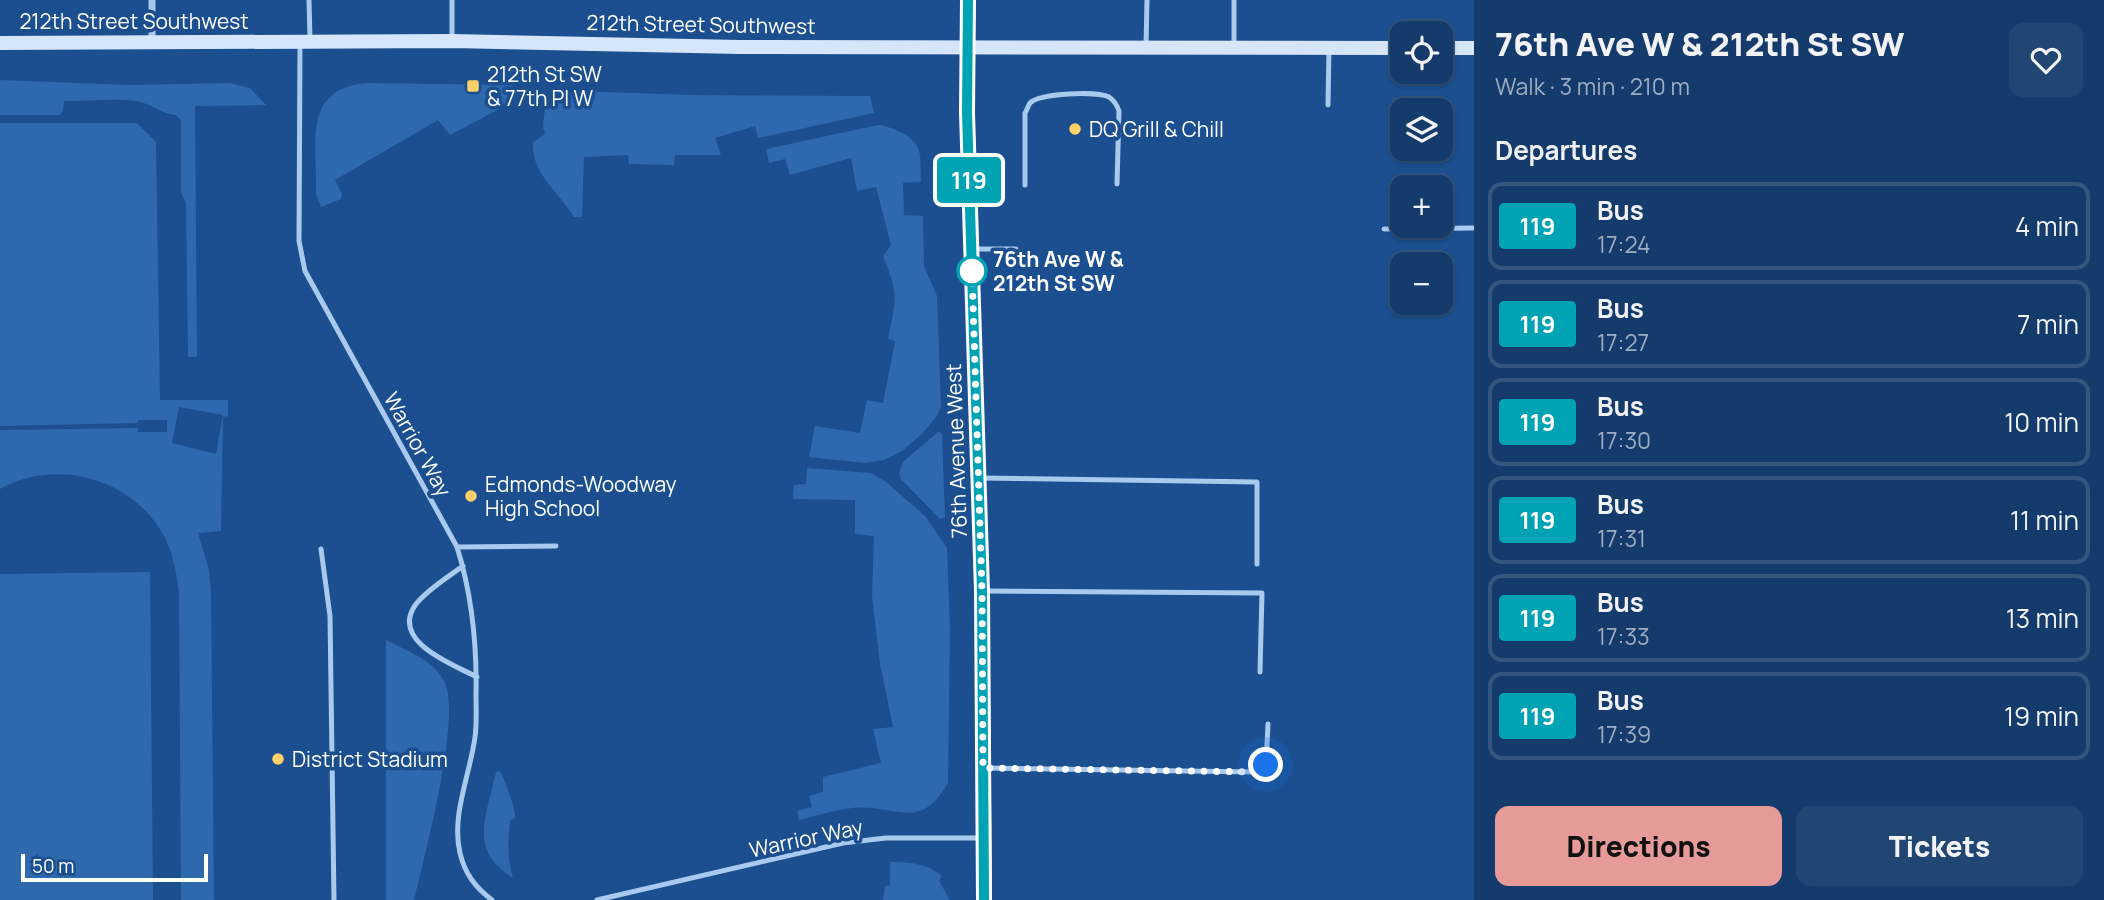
<!DOCTYPE html>
<meta charset="utf-8">
<style>
:root{--surface:#143b6b;--page:#214673;--text:#f1f3f6;--muted:#9dadc1;--line:#33557e;--accent:#e69b98}
body{margin:0;font-family:Manrope,sans-serif;background:var(--page);color:var(--text);height:100vh;display:flex;flex-direction:column;font-size:26px;white-space:nowrap}
*{box-sizing:border-box;margin:0}
p{font-size:23px;color:var(--muted)}
.icon{flex:none;width:38px;height:38px;fill:none;stroke:currentColor;stroke-width:2;stroke-linecap:round;stroke-linejoin:round}
.map{position:relative;flex:1;overflow:hidden}
.sheet{display:flex;flex-direction:column;background:var(--surface);width:630px}
.sheet>*{flex:none}
.badge{padding:0 14px;border-radius:5px;font-size:24px;line-height:46px}
.buttons{position:absolute;left:1390px;top:21px;display:grid;gap:14px}
.buttons a{display:grid;place-items:center;width:63px;height:63px;border-radius:14px;background:var(--surface);box-shadow:0 2px 5px #0004,0 0 0 2px var(--line);font-size:35px}
.scale{position:absolute;left:21px;bottom:18px;width:187px;box-sizing:border-box;padding-left:7px;border:4px solid #fff;border-top:0;font-size:19px;line-height:24px;white-space:nowrap;color:#fff;-webkit-text-stroke:5px #1b4f8f;paint-order:stroke}
.you{position:absolute;width:35px;height:35px;margin:-18px;border:5px solid #fff;border-radius:50%;background:#1a73e8;box-shadow:0 0 0 10px #1a73e833}
.map>.badge{position:absolute;translate:-50% -50%;box-shadow:0 0 0 4px #fff}
h2{padding:0 21px;font-size:26px;line-height:63px}
.round{display:grid;place-items:center;flex:none;width:74px;height:74px;border-radius:14px;background:var(--page)}
.head{display:flex;align-items:center;justify-content:space-between;height:119px;padding:0 21px}
h1{font-size:33px;font-weight:800;line-height:52px}
.cta{display:flex;gap:14px;margin-top:auto;padding:14px 21px}
.cta a{flex:1;height:80px;border-radius:14px;background:var(--accent);color:#111;font-size:28px;font-weight:800;line-height:80px;text-align:center}
.cta a+a{background:var(--page);color:var(--text)}
ul{padding:0;list-style:none}
li{display:flex;align-items:center;gap:21px;height:88px;margin:0 14px 10px;padding:0 7px;border:4px solid var(--line);border-radius:14px}
li div{flex:1}
li b{display:block;font-size:26px}
li em{font-style:normal}
li .badge{min-width:77px;font-weight:700;text-align:center}
main{display:flex;flex:1;min-height:0}
.map>svg:first-child{display:block}
.green{fill:#2e69ad;fill-rule:evenodd}
.lines{fill:none;stroke-linecap:round;stroke-linejoin:round}
.lane{stroke:#a9c9ee;stroke-width:5}
.street{stroke:#a9c9ee;stroke-width:7}
.secondary{stroke:#d6e6fa;stroke-width:14}
.line-casing{stroke:#fff;stroke-width:16}
.line{stroke:#00a3b4;stroke-width:10}
.walk{stroke:#fff;stroke-width:7;stroke-dasharray:0 12.6}
.poi-dot{fill:#ffd166;stroke:#1b4f8f;stroke-width:2.5}
.stop-dot{fill:#fff;stroke:#00a3b4;stroke-width:3.5}
.labels{text-anchor:middle;dominant-baseline:central;stroke-width:7;stroke-linejoin:round;paint-order:stroke}
.street-label{font-size:21px;fill:#fff;stroke:#1b4f8f}
.poi-label{font-size:21px;fill:#fff;stroke:#1b4f8f;text-anchor:start}
.stop-label{font-size:21px;font-weight:bold;fill:#fff;stroke:#1b4f8f;text-anchor:start}
</style>
<main>
<div class="map">
<svg width="1474" height="900" viewBox="0 0 1474 900">
<rect width="100%" height="100%" fill="#1b4f8f"/>
<path class="green" d="M0,80l130,5 99,-2 21,5 16,17 -71,1 2,251h-9l-2,-154 -5,-11v-71l-5,-6c-15,-1 -25,-12 -40,-14 -23,-3 -49,0 -72,0l-1,10 -4,4h-59z
M366,83l146,2 3,3 -1,13 -64,34 -12,-15 -103,60 7,14 -1,5 -20,8 -5,-13v-10c0,-47 -11,-95 50,-101z
M573,91l119,4 178,1 4,17 -116,25 -3,-12 -40,12 6,17h-46l-1,10 -45,-1 -1,-9 -44,2 -2,60h-8c-15,-25 -43,-43 -41,-75l12,-8 -2,-8 2,-18z
M0,123h137l19,19 4,258h68v16l-5,1 -2,114 -23,2 11,37 2,23 3,307h-33l-2,-307c-3,-26 -8,-50 -24,-71 -35,-47 -104,-62 -155,-33v-59l138,-2v4h29v-12h-29v3l-138,3zM179,407l44,8 -7,39 -44,-11z
M878,125c14,2 33,9 40,23 4,8 2,25 3,34l-18,1 1,32 19,1 1,50 13,30 4,111 -5,10 -13,16 -21,18 -18,9 -19,3 -56,-6 6,-31 45,7 7,-33 16,3 12,-62 -7,-2c8,-40 11,-44 -5,-83l8,-11 -15,-58 -19,4 -6,-33 -61,17 -5,-16 -16,4 -3,-14z
M939,431l3,3 3,83 -5,2 -39,-40 -2,-6 4,-11z
M807,468l64,5 15,9 39,34 22,32 3,81 -2,154c-29,50 -51,21 -96,25 -18,2 -36,8 -53,12l-2,-9 15,-4 -3,-11 14,-4v-15l58,-14 -8,-34 20,-2 -13,-63 -8,-68 2,-60 -19,-2v-34l-62,-1 1,-14 12,-1z
M150,572l3,328h-153v-326z
M386,640c21,11 49,20 59,43 16,36 -21,175 -31,217h-28z
M500,771c5,10 16,38 15,47l-5,3c-2,19 -3,39 3,57 -46,-29 -26,-62 -17,-106z
M890,862c20,0 36,1 52,14l-3,5 11,19h-67l2,-14 5,-1z"/>
<g class="lines">
<path class="lane" d="M309,0l1,39
M452,0v41
M1234,0v45
M300,42l-1,199 6,30 152,276c15,48 20,97 19,147 0,14 1,29 -1,43 -5,38 -24,78 -15,116 5,21 15,34 32,47
M1146,46l1,-46
M1328,105l1,-57
M1025,185v-72c1,-1 4,-9 5,-10 10,-10 68,-12 79,-6 6,4 8,8 10,14l-2,73
M1384,229l90,-1
M971,249h45
M979,478l278,4v82
M457,547l99,-1
M321,549l9,67 4,284
M463,566c-15,11 -35,23 -47,38 -27,37 36,60 61,73
M985,591l277,2 -2,79
M986,768l270,4 10,-7 2,-41
M597,900l246,-57 43,-5h98"/>
<path class="street" d="M152,0v42"/>
<path class="secondary" d="M968,0l-1,113 15,478 3,309
M0,43l452,-2 288,6 662,1
M1440,48h34"/>
</g>
<g class="lines">
<g class="line-casing">
<path id="line" d="M968,0l-1,113 15,478 2,309"/>
</g>
<use href="#line" class="line"/>
<path class="walk" d="M972,271l10,320 1,177 273,4 10,-7"/>
</g>
<g class="poi-dot">
<rect x="466" y="79" width="14" height="14" rx="3.5"/>
<circle cx="1075" cy="129" r="7"/>
<circle cx="471" cy="496" r="7"/>
<circle cx="278" cy="759" r="7"/>
</g>
<circle class="stop-dot" cx="972" cy="271" r="14"/>
<g class="labels">
<g class="street-label">
<text x="134" y="21">212th Street Southwest</text>
<text transform="translate(701 24) rotate(1)">212th Street Southwest</text>
<text transform="translate(418 444) rotate(61)">Warrior Way</text>
<text transform="translate(956 451) rotate(-92)">76th Avenue West</text>
<text transform="translate(806 838) rotate(-12)">Warrior Way</text>
</g>
<g class="poi-label">
<text x="487" y="74">212th St SW<tspan x="487" dy="24">&amp; 77th Pl W</tspan></text>
<text x="1089" y="129">DQ Grill &amp; Chill</text>
<text x="485" y="484">Edmonds-Woodway<tspan x="485" dy="24">High School</tspan></text>
<text x="292" y="759">District Stadium</text>
</g>
<g class="stop-label">
<text x="993" y="259">76th Ave W &amp;<tspan x="993" dy="24">212th St SW</tspan></text>
</g>
</g>
</svg>
<div class="buttons">
<a><svg class="icon" aria-label="locate" viewBox="0 0 24 24"><circle cx="12" cy="12" r="6"/><path d="M12 2v4M12 18v4M2 12h4M18 12h4"/></svg></a>
<a><svg class="icon" aria-label="layers" viewBox="0 0 24 24"><path d="M12 4l9 5-9 5-9-5zM3 14l9 5 9-5"/></svg></a>
<a>+</a>
<a>−</a>
</div>
<div class="scale">50 m</div>
<div class="you" style="left:1266px;top:765px"></div>
<b class="badge" style="left:969px;top:180px;background:#00a3b4;color:#fff">119</b>
</div>
<section class="sheet">
<div class="head"><div><h1>76th Ave W &amp; 212th St SW</h1><p>Walk · 3 min · 210 m</p></div><a class="round"><svg class="icon" aria-label="heart" viewBox="0 0 24 24"><path d="M12 20l-8-8c-3-5 5-10 8-4 3-6 11-1 8 4z"/></svg></a></div>
<h2>Departures</h2>
<ul>
<li><span class="badge" style="background:#00a3b4;color:#fff">119</span><div><b>Bus</b><p>17:24</p></div><em>4 min</em></li>
<li><span class="badge" style="background:#00a3b4;color:#fff">119</span><div><b>Bus</b><p>17:27</p></div><em>7 min</em></li>
<li><span class="badge" style="background:#00a3b4;color:#fff">119</span><div><b>Bus</b><p>17:30</p></div><em>10 min</em></li>
<li><span class="badge" style="background:#00a3b4;color:#fff">119</span><div><b>Bus</b><p>17:31</p></div><em>11 min</em></li>
<li><span class="badge" style="background:#00a3b4;color:#fff">119</span><div><b>Bus</b><p>17:33</p></div><em>13 min</em></li>
<li><span class="badge" style="background:#00a3b4;color:#fff">119</span><div><b>Bus</b><p>17:39</p></div><em>19 min</em></li>
</ul>
<div class="cta"><a>Directions</a><a>Tickets</a></div>
</section>
</main>
